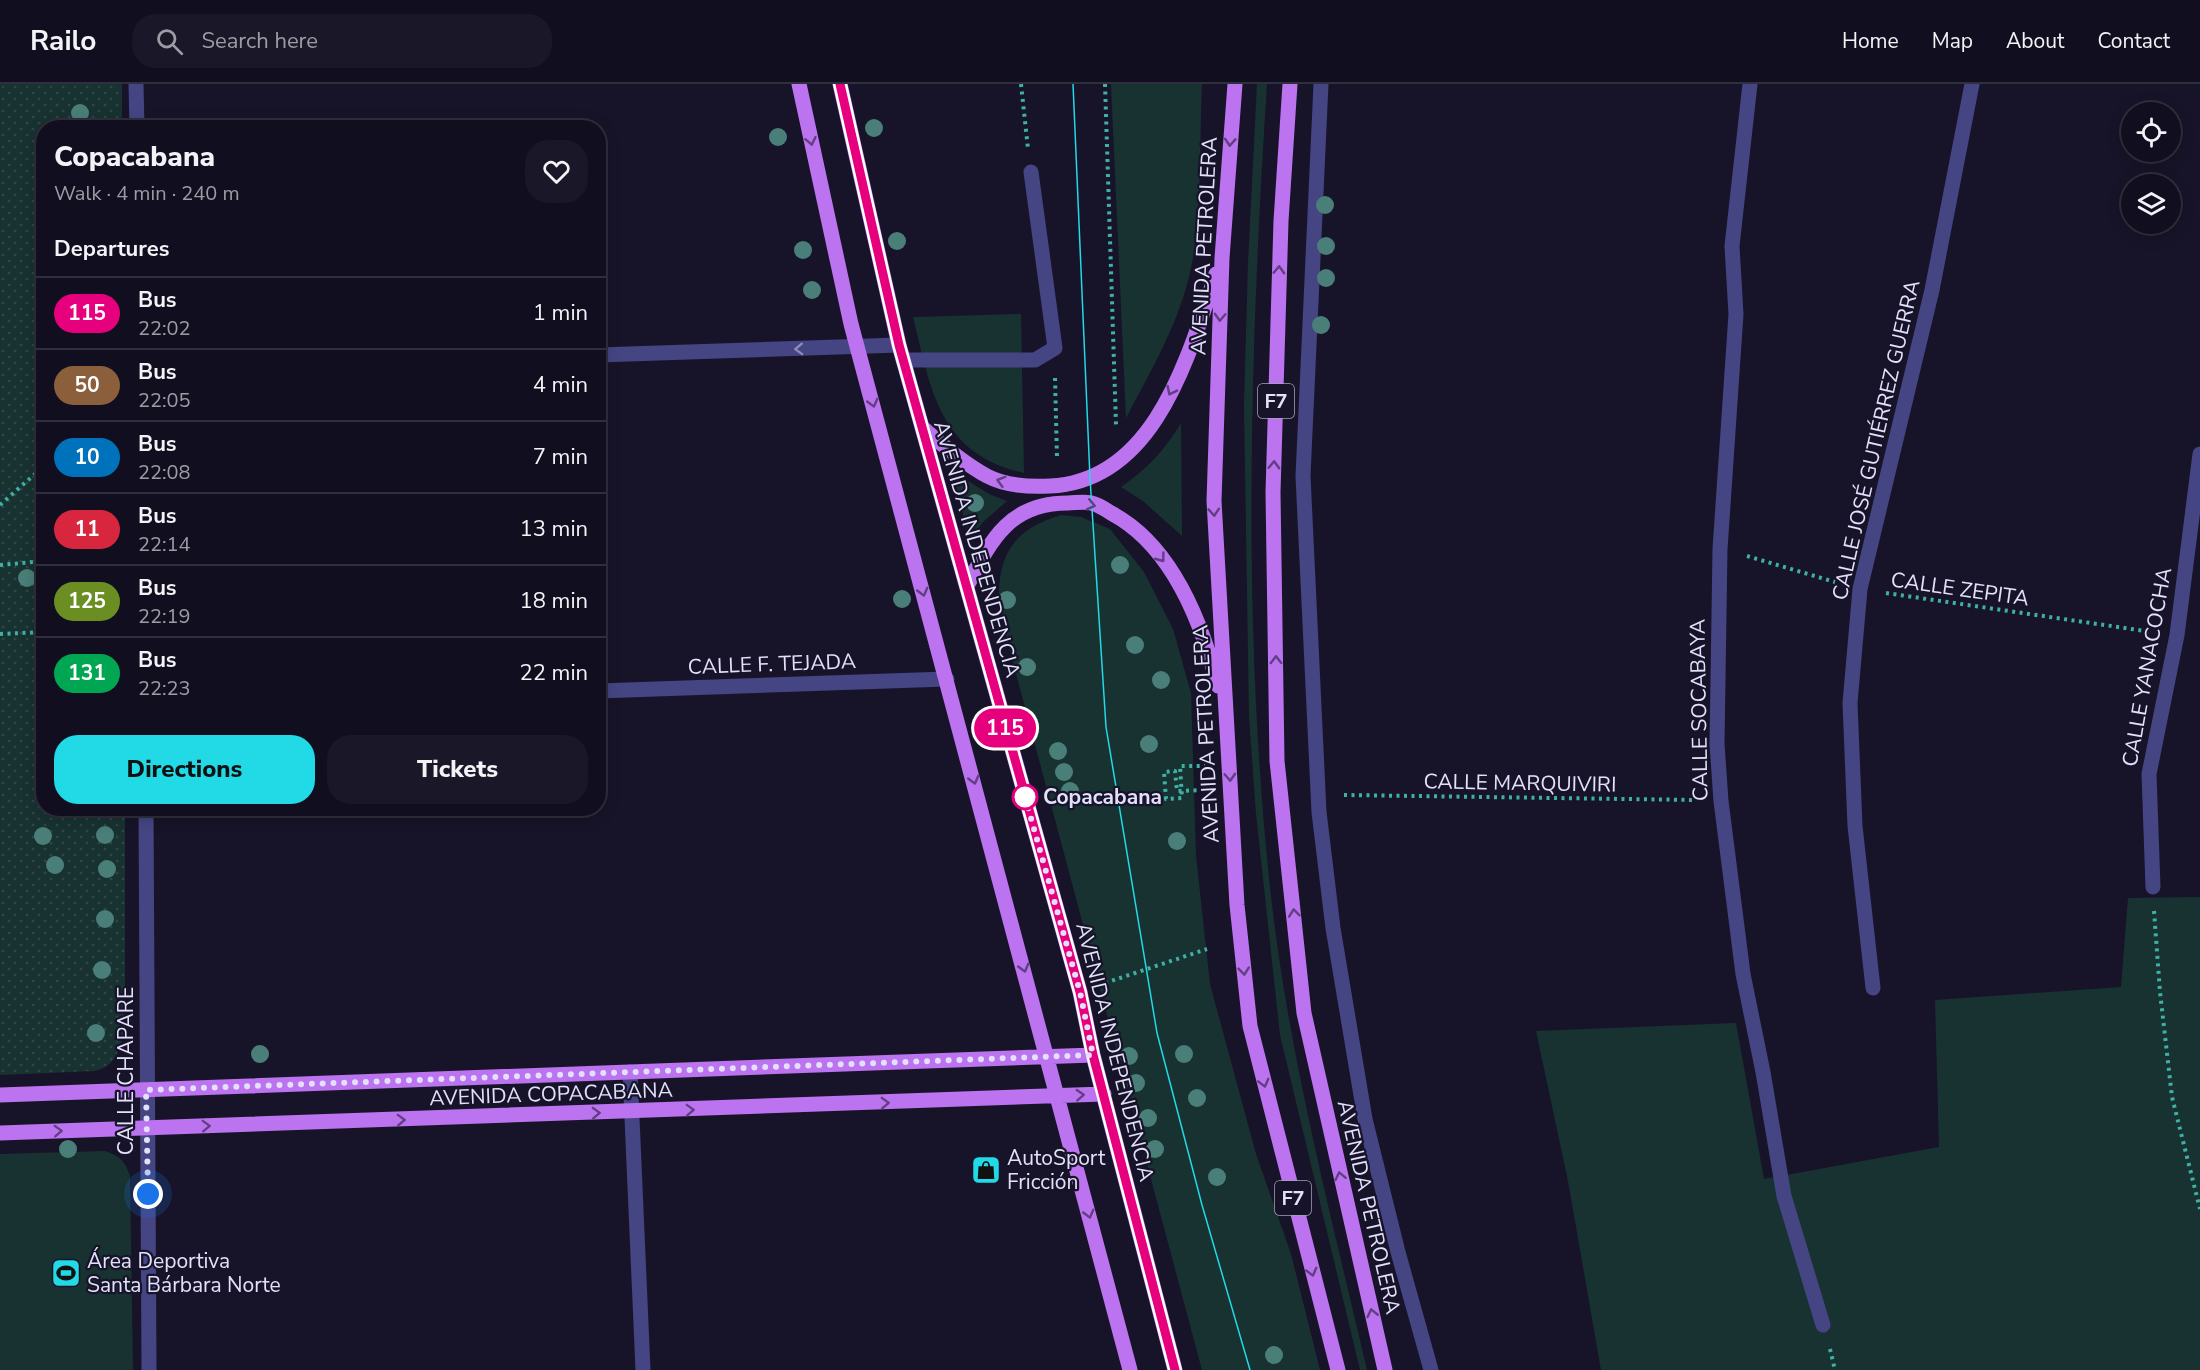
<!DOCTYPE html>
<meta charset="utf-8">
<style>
:root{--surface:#110f1f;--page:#1a1828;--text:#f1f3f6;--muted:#9c9ca4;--line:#302f3d;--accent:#22d9e6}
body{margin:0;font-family:"Nunito Sans",sans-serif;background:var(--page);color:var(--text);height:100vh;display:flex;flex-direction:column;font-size:22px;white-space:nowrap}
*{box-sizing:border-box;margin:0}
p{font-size:20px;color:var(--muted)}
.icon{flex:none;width:33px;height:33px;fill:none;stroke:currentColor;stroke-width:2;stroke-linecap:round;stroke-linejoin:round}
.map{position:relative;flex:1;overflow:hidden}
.panel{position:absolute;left:36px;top:36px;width:570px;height:696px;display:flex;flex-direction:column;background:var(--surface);border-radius:24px;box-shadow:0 3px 15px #0003,0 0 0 2px var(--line)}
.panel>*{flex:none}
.badge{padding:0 12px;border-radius:20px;font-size:21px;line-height:39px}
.controls{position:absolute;left:2121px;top:18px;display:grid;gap:12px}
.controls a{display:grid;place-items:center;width:60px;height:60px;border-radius:50%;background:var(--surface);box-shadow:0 3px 15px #0003,0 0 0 2px var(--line);font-size:30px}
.you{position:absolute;width:30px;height:30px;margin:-15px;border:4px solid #fff;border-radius:50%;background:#1a73e8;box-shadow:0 0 0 9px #1a73e833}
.map>.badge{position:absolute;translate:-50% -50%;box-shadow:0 0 0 3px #fff}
h2{padding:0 18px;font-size:22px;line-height:54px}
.round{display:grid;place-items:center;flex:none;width:63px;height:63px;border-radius:24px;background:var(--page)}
.overview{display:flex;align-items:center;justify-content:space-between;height:102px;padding:0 18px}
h1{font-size:28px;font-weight:800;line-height:45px}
.action{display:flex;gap:12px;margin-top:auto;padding:12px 18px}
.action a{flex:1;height:69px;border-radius:24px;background:var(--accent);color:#111;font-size:24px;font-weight:800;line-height:69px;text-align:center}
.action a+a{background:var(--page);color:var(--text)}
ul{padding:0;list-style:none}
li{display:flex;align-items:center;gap:18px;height:72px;padding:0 18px;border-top:2px solid var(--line)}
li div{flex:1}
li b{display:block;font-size:22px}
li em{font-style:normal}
li .badge{min-width:66px;font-weight:700;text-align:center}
header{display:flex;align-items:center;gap:36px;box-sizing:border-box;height:84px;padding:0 30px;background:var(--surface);border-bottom:2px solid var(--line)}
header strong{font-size:28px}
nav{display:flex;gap:33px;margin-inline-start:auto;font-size:21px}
.search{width:420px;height:54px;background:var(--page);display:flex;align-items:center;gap:15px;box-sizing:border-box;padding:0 21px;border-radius:24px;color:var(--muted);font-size:22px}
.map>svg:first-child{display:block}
.grass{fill:#183231}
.park{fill:url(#park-dots)}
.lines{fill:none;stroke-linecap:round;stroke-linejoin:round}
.path{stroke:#3fb0a5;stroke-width:4;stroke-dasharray:3 4.5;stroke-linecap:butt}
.minor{stroke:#454583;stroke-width:15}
.major{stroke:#bc73ef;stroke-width:15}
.tram{stroke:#22d9e6;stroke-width:1.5}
.tree{fill:#4a7e78}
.oneway{stroke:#613f82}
.oneway2{stroke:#8c8bb9}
.line-casing{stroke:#fff;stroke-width:14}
.line{stroke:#e6007e;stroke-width:9}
.walk{stroke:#e2e0fb;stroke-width:6;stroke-dasharray:0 10.8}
.stop-dot{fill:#fff;stroke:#e6007e;stroke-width:3}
.labels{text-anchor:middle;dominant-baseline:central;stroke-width:4.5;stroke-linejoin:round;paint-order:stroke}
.shield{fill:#171429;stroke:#a5a3bc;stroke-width:1.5}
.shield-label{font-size:20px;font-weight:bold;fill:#e2e0fb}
.street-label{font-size:21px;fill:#e2e0fb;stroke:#171429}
.stop-label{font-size:21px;font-weight:bold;fill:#e2e0fb;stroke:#171429;text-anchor:start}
.poi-label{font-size:21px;fill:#e2e0fb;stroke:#171429;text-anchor:start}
</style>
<header>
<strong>Railo</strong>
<div class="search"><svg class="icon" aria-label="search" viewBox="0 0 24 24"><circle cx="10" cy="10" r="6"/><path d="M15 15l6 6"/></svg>Search here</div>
<nav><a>Home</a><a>Map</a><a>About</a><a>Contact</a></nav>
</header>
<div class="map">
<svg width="2200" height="1286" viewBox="0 0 2200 1286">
<defs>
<pattern id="park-dots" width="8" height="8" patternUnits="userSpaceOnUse" patternTransform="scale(1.5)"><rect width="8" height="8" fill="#183231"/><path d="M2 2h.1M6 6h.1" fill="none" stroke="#2e4646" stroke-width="1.8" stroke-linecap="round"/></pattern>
</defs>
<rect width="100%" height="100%" fill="#171429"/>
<path class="grass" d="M1111,0h91c-3,60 1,140 -14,197 -13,49 -39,93 -62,137z
M1257,0h10c-17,264 -25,530 2,794 17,167 60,329 98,492h-7l-80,-335 -24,-221 -7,-98 -5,-311 4,-143z
M1021,230l3,159c-85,-19 -93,-83 -111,-156z
M1181,339l1,113 -39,-35 -22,-14c26,-18 44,-37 60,-64z
M952,387l37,23 18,7 -25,22 -12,18z
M1061,431l20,2 29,12 34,43 29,57 18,64 5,163 14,128 46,170 35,100 29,116h-118l-203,-760c-2,-52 10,-79 62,-95z
M2200,813v473h-599l-33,-189 -32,-150 200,-8 28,156 175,-32 -4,-147 186,-13 7,-89z
M105,1067c15,5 20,10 25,25l3,194h-133v-216z"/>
<path class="park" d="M0,0h122v43l-78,1v680l81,1v215c-4,22 -7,42 -31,47l-94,4z"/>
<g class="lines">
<path class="path" d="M1021,0l7,65
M1105,0l11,341
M1055,294l2,80
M0,421l44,-39
M1747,472l88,26
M0,481l44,-4
M1886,509l266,39
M0,550l44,-2
M1204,706l-27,1 -2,-20 -11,1 2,27 16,-1 -2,-32h25
M1344,711l352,5
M2154,827l6,81 12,105 28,112
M1105,899l102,-34
M1830,1265l5,21"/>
<path class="minor" d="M136,0l1,44
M1321,0l-18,392 16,336 14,116 32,191 33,133 33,118
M1750,0l-18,162 4,68 -16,235 -3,195 4,57 22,173 20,98 21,124 39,129
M598,271l301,-10
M903,276h132l20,-12 -24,-176
M598,607l349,-12
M146,724l3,562
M2153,803l-4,-113 28,-139 23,-181
M1873,904l-18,-162 -5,-123 10,-114 72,-299 40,-206
M630,988l13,298"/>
<path class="major" d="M799,0l52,240 279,1046
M840,0l59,261 181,647 13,63 82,315
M1235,0l-13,174 -8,243 23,404 13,121 88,344
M1290,0l-9,137 -8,271 4,269 27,252 81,357
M922,343c20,18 41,36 65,49 19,10 41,11 63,10 105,-5 138,-129 166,-212
M967,502c24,-46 42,-83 101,-83 7,0 16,-2 23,0 6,1 14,6 20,10 61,32 91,110 107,173
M0,1011l1093,-40
M0,1049l1104,-39"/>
<path class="tram" d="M1073,0l17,394 16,249 51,306 45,172 48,165"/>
</g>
<g class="tree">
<circle cx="80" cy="29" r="9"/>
<circle cx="874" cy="44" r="9"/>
<circle cx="778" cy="53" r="9"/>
<circle cx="1325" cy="121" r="9"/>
<circle cx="897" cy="157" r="9"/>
<circle cx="1326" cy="162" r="9"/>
<circle cx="803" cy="166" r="9"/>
<circle cx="1326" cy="194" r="9"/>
<circle cx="812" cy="206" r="9"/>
<circle cx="1321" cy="241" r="9"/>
<circle cx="975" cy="419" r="9"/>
<circle cx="1120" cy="481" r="9"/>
<circle cx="27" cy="494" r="9"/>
<circle cx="902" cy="515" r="9"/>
<circle cx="1007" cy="516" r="9"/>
<circle cx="1135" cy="561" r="9"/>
<circle cx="1027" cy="583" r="9"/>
<circle cx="1161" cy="596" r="9"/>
<circle cx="1149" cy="660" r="9"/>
<circle cx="1058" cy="667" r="9"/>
<circle cx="1064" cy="688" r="9"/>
<circle cx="1070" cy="707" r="9"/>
<circle cx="105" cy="751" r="9"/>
<circle cx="43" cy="752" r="9"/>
<circle cx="1177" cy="757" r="9"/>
<circle cx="55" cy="781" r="9"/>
<circle cx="107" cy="785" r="9"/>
<circle cx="105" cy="835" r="9"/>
<circle cx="102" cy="886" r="9"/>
<circle cx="96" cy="949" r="9"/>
<circle cx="260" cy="970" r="9"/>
<circle cx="1184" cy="970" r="9"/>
<circle cx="1129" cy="972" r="9"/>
<circle cx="1136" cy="999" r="9"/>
<circle cx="1197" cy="1014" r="9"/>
<circle cx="1148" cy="1034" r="9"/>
<circle cx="68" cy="1065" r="9"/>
<circle cx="1155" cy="1065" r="9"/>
<circle cx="1217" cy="1093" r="9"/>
<circle cx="1274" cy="1271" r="9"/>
</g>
<defs><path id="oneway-chevron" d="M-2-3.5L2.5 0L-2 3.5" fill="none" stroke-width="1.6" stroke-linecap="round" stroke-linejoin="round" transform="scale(1.5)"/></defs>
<g class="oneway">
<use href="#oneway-chevron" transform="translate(811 57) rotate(78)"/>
<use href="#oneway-chevron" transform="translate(1230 58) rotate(94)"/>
<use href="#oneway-chevron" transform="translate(1279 186) rotate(-88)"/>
<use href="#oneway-chevron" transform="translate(1220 233) rotate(92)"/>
<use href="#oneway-chevron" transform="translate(1171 307) rotate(116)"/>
<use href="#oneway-chevron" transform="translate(873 319) rotate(75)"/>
<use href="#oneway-chevron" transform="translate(1274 381) rotate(-88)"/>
<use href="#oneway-chevron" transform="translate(1001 397) rotate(-164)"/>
<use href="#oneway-chevron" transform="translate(1091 421) rotate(13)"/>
<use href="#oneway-chevron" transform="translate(1214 428) rotate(86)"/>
<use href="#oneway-chevron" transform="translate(1161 474) rotate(53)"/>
<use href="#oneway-chevron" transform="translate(923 508) rotate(75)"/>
<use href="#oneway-chevron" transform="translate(1276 576) rotate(-91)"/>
<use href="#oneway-chevron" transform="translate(1230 693) rotate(87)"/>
<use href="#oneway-chevron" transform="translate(974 696) rotate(75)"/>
<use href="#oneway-chevron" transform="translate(1294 829) rotate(-96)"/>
<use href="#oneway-chevron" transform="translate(1024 884) rotate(75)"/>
<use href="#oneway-chevron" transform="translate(1244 887) rotate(84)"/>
<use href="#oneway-chevron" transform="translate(1264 999) rotate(76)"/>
<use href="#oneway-chevron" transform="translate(1080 1011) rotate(-3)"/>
<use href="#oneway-chevron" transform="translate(885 1019) rotate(-2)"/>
<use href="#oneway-chevron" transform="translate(690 1026) rotate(-2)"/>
<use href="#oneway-chevron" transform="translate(596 1029) rotate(-2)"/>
<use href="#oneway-chevron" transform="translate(401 1036) rotate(-2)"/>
<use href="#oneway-chevron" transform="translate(206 1042) rotate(-2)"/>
<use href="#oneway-chevron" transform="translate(58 1047) rotate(-2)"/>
<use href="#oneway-chevron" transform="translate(1340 1092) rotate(-102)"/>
<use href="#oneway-chevron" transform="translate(1089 1130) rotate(75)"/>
<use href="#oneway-chevron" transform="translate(1312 1188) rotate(75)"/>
<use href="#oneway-chevron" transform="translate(1372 1229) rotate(-103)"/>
</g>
<use class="oneway2" href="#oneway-chevron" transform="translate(799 265) rotate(178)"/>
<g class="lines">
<g class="line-casing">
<path id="line" d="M840,0l59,261 181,647 13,63 82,315"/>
</g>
<use href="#line" class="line"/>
<path class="walk" d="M148,1110l-2,-104 947,-35 -13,-63 -55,-195"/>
</g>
<defs>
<g id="shop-square" transform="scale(1.5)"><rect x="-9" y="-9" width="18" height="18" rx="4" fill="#22d9e6" stroke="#171429"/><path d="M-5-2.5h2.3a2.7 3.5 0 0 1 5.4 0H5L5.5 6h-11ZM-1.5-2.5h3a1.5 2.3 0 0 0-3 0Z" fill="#111"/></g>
<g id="stadium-square" transform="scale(1.5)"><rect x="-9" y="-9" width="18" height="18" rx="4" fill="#22d9e6" stroke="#171429"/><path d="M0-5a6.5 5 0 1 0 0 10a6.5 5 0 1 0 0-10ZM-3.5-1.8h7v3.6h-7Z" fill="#111"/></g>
</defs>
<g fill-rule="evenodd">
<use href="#shop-square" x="986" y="1086"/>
<use href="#stadium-square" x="66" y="1189"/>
</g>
<circle class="stop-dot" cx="1025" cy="713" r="12"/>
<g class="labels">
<g class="shield">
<rect x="1258" y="300" width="36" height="34" rx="4.5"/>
<rect x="1275" y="1097" width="36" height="34" rx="4.5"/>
</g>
<g class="shield-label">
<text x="1276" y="317">F7</text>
<text x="1293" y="1114">F7</text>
</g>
<g class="street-label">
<text transform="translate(1204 162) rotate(-87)">AVENIDA PETROLERA</text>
<text transform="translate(1876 356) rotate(-77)">CALLE JOSÉ GUTIÉRREZ GUERRA</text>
<text transform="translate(977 465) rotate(74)">AVENIDA INDEPENDENCIA</text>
<text transform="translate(1960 505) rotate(8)">CALLE ZEPITA</text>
<text transform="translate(772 580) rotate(-2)">CALLE F. TEJADA</text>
<text transform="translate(2147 583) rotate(-80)">CALLE YANACOCHA</text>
<text transform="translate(1699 626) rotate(-91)">CALLE SOCABAYA</text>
<text transform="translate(1206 650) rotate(-93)">AVENIDA PETROLERA</text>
<text transform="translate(1520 699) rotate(1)">CALLE MARQUIVIRI</text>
<text transform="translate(1115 968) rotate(76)">AVENIDA INDEPENDENCIA</text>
<text transform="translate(126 987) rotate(-90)">CALLE CHAPARE</text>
<text transform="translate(551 1010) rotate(-2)">AVENIDA COPACABANA</text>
<text transform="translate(1369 1123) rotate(77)">AVENIDA PETROLERA</text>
</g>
<g class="stop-label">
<text x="1043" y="713">Copacabana</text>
</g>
<g class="poi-label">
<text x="1007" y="1074">AutoSport<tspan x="1007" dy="24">Fricción</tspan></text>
<text x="87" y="1177">Área Deportiva<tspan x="87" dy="24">Santa Bárbara Norte</tspan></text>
</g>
</g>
</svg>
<div class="controls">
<a><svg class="icon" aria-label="locate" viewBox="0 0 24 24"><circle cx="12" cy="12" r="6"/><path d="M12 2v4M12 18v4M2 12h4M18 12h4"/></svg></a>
<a><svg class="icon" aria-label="layers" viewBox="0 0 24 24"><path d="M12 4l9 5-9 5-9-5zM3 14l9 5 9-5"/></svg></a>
</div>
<div class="you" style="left:148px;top:1110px"></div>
<b class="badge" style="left:1005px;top:644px;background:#e6007e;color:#fff">115</b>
<section class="panel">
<div class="overview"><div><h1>Copacabana</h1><p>Walk · 4 min · 240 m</p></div><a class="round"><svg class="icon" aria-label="heart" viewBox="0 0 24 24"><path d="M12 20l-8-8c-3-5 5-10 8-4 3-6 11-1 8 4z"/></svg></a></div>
<h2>Departures</h2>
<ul>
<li><span class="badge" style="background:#e6007e;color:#fff">115</span><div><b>Bus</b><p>22:02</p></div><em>1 min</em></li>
<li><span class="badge" style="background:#8b5e3c;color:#fff">50</span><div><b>Bus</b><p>22:05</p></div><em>4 min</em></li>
<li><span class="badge" style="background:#0072bc;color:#fff">10</span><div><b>Bus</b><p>22:08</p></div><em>7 min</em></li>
<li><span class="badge" style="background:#d7263d;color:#fff">11</span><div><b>Bus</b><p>22:14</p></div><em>13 min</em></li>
<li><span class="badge" style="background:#6b8e23;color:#fff">125</span><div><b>Bus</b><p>22:19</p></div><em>18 min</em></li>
<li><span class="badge" style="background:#00a651;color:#fff">131</span><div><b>Bus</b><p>22:23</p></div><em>22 min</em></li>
</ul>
<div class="action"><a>Directions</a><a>Tickets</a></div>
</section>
</div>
